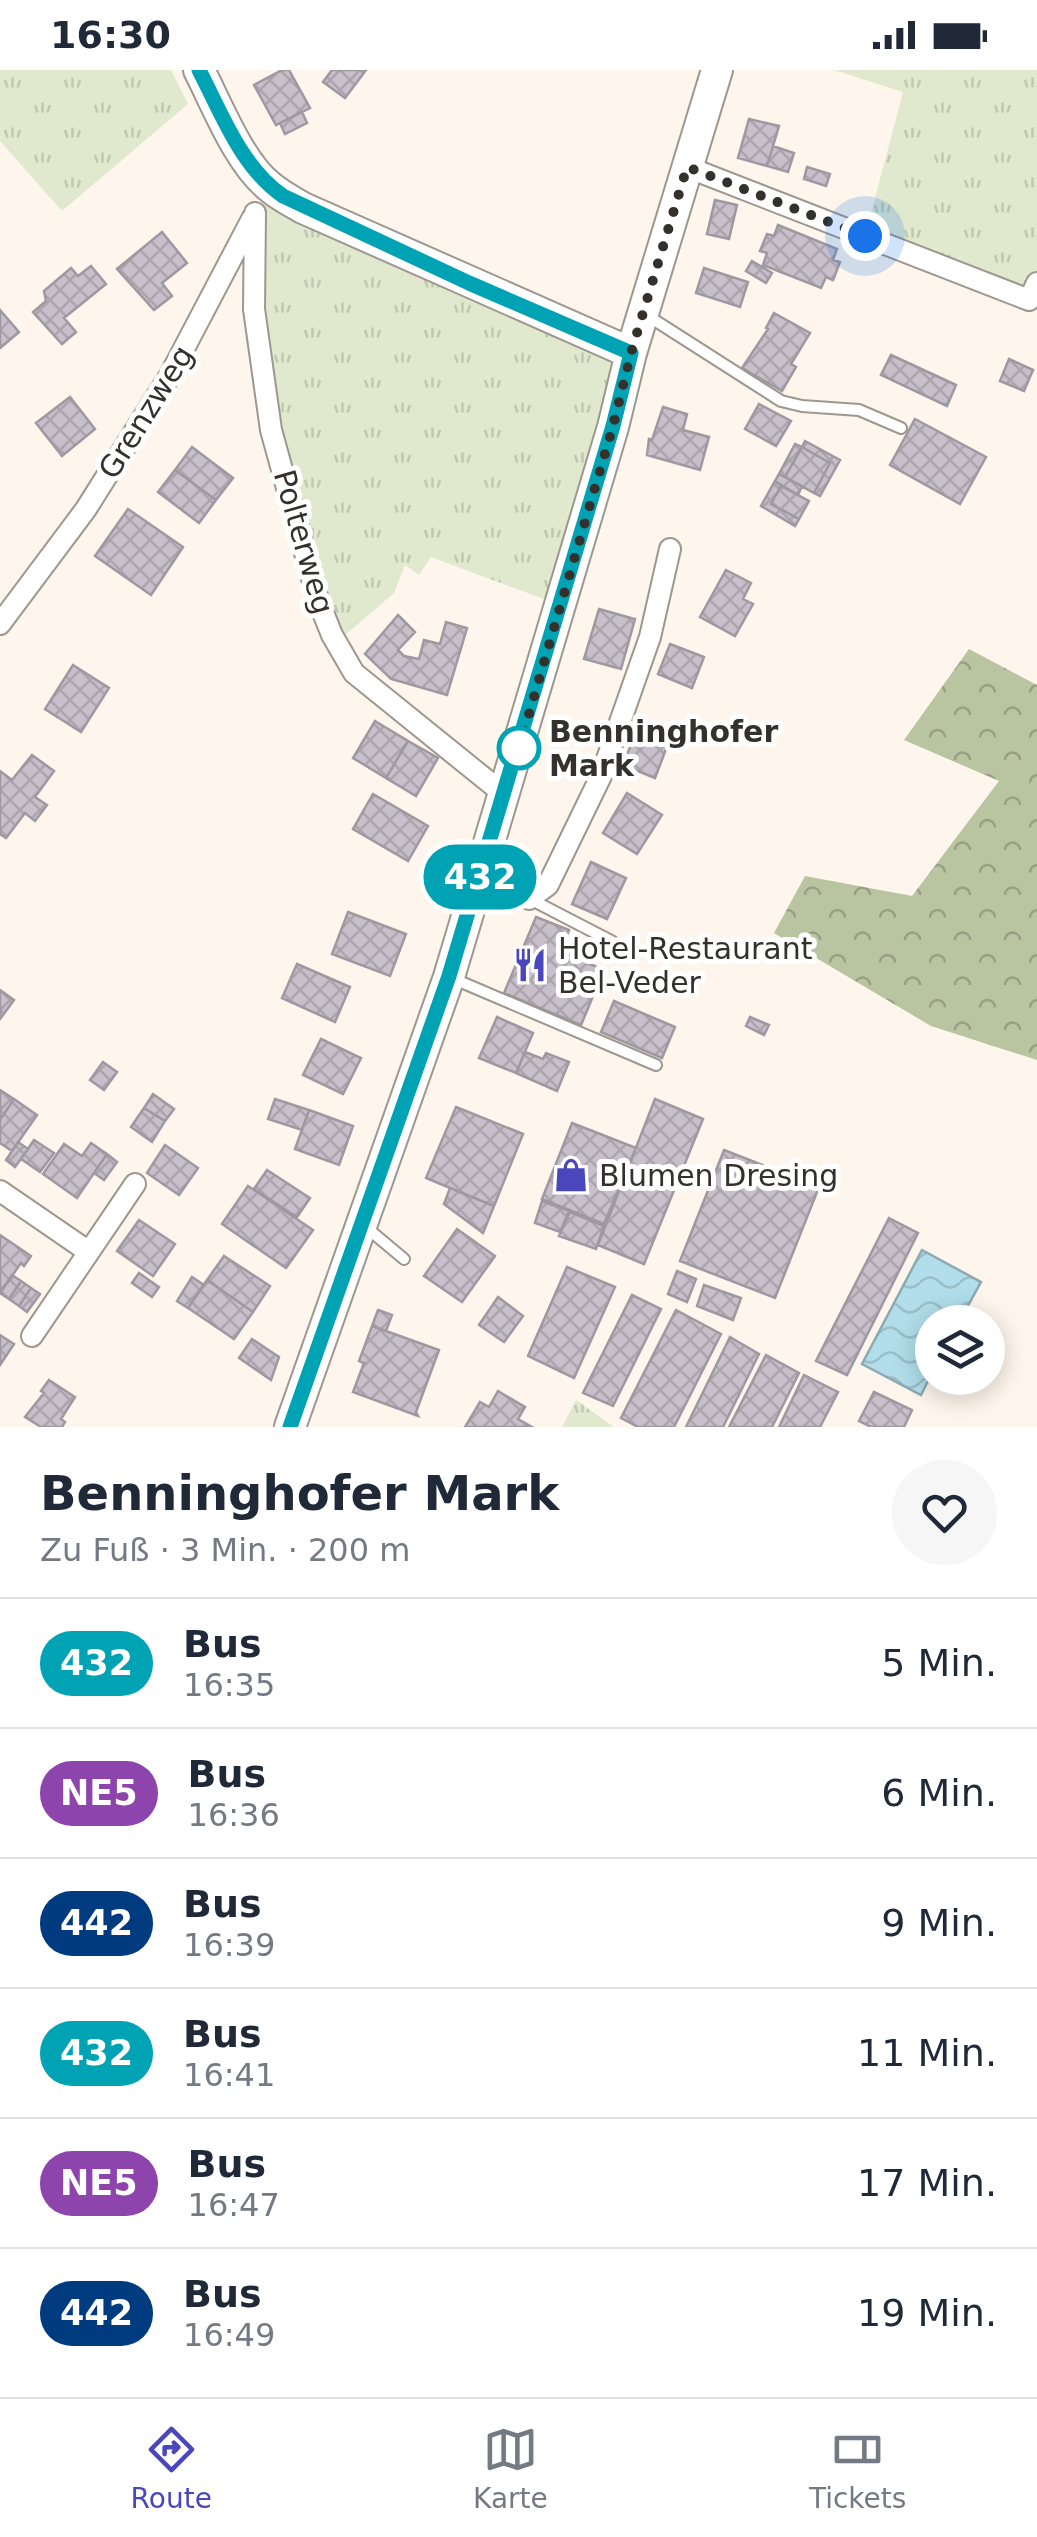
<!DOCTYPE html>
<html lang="de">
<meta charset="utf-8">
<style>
:root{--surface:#fff;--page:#f6f6f7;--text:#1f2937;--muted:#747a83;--line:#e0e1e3;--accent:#4a47bd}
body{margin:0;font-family:"DejaVu Sans",sans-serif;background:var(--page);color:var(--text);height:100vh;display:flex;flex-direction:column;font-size:38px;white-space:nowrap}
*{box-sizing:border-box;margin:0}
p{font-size:32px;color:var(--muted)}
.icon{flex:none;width:55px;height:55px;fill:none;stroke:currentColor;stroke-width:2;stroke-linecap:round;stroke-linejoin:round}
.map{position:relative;height:1357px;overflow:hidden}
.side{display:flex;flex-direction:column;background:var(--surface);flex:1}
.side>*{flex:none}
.badge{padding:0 20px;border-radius:32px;font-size:35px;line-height:65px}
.tools{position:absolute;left:915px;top:1235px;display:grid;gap:20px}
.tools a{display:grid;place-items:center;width:90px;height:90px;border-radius:50%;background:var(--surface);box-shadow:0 5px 25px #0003;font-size:50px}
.you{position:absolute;width:50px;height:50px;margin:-25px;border:8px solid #fff;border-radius:50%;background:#1a73e8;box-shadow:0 0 0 15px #1a73e833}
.map>.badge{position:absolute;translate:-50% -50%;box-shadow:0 0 0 5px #fff}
.round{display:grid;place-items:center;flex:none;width:105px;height:105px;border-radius:52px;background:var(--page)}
.head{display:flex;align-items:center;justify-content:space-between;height:170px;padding:0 40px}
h1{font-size:48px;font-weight:700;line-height:75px}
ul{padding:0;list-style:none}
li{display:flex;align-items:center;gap:30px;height:130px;padding:0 40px;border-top:2px solid var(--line)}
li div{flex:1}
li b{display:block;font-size:38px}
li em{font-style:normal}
li .badge{min-width:110px;font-weight:700;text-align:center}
.status{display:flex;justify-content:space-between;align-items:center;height:70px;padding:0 50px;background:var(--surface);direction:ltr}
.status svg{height:28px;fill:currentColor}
.tabs{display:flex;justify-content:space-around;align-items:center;height:140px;border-top:2px solid var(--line);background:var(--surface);font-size:28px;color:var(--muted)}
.tabs a{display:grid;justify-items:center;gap:5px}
.tabs .selected{color:var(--accent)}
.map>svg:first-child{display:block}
.grass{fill:url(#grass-tufts)}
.forest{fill:url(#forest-crowns)}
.water{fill:url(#water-waves);stroke:#8caab1;stroke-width:2.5}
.building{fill:url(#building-cross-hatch);stroke:#9e98a0;stroke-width:2.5}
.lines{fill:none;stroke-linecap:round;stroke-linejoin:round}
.service-casing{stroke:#9e978e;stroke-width:14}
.minor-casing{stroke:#9e978e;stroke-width:24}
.secondary-casing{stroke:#9e978e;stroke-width:34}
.service{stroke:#fff;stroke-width:10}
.minor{stroke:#fff;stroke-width:20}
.secondary{stroke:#fff;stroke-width:30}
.line-casing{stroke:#fff;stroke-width:22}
.line{stroke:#00a3b4;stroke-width:15}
.walk{stroke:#34312d;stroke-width:10;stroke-dasharray:0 18}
.stop-dot{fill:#fff;stroke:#00a3b4;stroke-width:5}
.labels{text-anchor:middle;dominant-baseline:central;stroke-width:10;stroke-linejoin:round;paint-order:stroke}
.street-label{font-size:30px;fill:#34312d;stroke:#fff}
.stop-label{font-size:30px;font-weight:bold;fill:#34312d;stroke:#fff;text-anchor:start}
.poi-label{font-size:30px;fill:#34312d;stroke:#fff;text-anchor:start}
</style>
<div class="status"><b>16:30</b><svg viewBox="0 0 49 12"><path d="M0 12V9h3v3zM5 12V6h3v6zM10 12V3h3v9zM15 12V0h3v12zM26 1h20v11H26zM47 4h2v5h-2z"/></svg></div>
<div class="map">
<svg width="1037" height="1357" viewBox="0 0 1037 1357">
<defs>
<pattern id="grass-tufts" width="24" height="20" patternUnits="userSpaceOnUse" patternTransform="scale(2.5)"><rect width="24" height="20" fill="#e0e9ce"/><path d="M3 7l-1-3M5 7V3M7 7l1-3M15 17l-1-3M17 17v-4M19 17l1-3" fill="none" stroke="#c1c8b1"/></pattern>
<pattern id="forest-crowns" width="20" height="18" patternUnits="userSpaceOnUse" patternTransform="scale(2.5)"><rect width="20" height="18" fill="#b9c4a1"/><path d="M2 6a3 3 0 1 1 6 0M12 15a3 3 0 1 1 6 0" fill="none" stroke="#97a084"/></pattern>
<pattern id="water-waves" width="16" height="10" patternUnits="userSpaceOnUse" patternTransform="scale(2.5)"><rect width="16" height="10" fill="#b1deea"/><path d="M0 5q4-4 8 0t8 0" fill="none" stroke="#99bfc9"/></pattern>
<pattern id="building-cross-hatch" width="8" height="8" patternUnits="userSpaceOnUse" patternTransform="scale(2.5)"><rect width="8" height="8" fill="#c7c0ca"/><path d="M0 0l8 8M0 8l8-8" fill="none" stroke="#aca5ae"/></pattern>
</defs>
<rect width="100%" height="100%" fill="#fef6ec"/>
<path class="grass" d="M0,0h171l17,34 -126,107 -62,-70z
M834,0h203v211l-8,19 -164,-64 38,-144z
M266,115l365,168 -71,252 -129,-48 -12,18 -14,-10 -11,28 -51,44c-57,-142 -90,-299 -77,-452z
M576,1330l38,27h-52z"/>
<path class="forest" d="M969,579l68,36v375l-106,-34 -157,-93 31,-57 107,20 87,-115 -95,-41z"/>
<path class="water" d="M922,1180l59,32 -22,40h-27v51l-11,22 -59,-31z"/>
<path class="building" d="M282,0h7l21,38 -34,17 -22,-40z
M332,0h34l-21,28 -22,-16z
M302,42l5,11 -22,11 -5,-11z
M749,49l30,7 -12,40 -29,-8z
M773,76l21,7 -6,19 -21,-6z
M807,97l23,7 -4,12 -22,-7z
M715,130l22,5 -8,34 -22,-5z
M778,155l59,24 -4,11 7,2 -7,18 -7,-3 -5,11 -58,-23 4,-12 -7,-2 7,-17 7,2z
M162,162l25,31 -25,20 10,13 -18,14 -37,-41z
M752,191l20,12 -6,10 -20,-12z
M91,196l15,18 -42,34 12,14 -14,12 -29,-32 13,-11 -2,-10 27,-23 7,8z
M704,198l44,14 -8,25 -44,-14z
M0,240l19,22 -19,16z
M774,243l36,20 -19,31 5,3 -14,24 -40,-23 26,-39 -2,-1z
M891,285l65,30 -9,21 -66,-31z
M1009,289l24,11 -9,21 -24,-10z
M70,327l25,32 -33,27 -26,-33z
M759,334l32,17 -15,25 -31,-17z
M663,337l24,7 -4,16 26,7 -9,33 -53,-15 2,-16 3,1z
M915,349l71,38 -26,47 -70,-39z
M805,371l35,19 -20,36 -6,-3 16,-30 -28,-16z
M795,374l7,3 -17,30 -6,-3z
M192,377l41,31 -17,22 -41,-30z
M802,377l28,16 -16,30 -29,-16z
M175,400l41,30 -17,23 -41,-31z
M779,404l23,12 -4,9 -23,-14z
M775,411l6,5 -10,18 28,15 -4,7 -34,-20z
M781,416l28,15 -10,18 -28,-15z
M128,439l55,38 -32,48 -56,-39z
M726,500l25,13 -8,16 10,5 -18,32 -35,-19z
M599,539l36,10 -14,50 -37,-10z
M398,545l17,17 -17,18 6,6 15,3 5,-19 16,4 6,-22 21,6 -20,67 -56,-16 -26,-25z
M670,574l34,13 -12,31 -34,-14z
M73,595l36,23 -28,44 -36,-23z
M375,651l33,20 -22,37 -33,-20z
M639,654l32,12 -16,42 -32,-13z
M408,671l30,17 -22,38 -30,-18z
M32,685l22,16 -19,26 12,8 -12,16 -10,-8 -19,25 -6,-4v-63l12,9z
M627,723l35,22 -25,39 -34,-21z
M373,724l55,32 -20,35 -55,-32z
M591,792l35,16 -19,41 -35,-15z
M348,842l58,22 -16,42 -58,-22z
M536,847l33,13 -5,13 9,3 -4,9 35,15 -23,55 -77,-32z
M297,894l53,23 -15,35 -53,-24z
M0,920l14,10 -14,19z
M614,931l61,26 -13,31 -61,-26z
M497,947l36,16 -17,40 -37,-15z
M750,947l19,8 -5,10 -18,-9z
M321,969l40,19 -18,36 -40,-19z
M525,982l18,7 3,-6 23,9 -12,29 -41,-18z
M103,992l14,10 -13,18 -14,-10z
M0,1020l14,9 -14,21z
M153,1024l21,15 -9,12 -21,-13z
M14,1029l23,16 -25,36 -12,-8v-23z
M275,1029l34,11 -7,20 -34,-11z
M655,1029l48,20 -59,145 -46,-19z
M456,1037l67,27 -29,72 -68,-28z
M144,1038l21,13 -13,21 -21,-15z
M309,1040l44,16 -14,39 -44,-16z
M572,1053l64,25 -32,76 -62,-25z
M34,1070l20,13 -14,19 -19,-13z
M18,1072l10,7 -13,18 -9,-7z
M91,1073l16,11 -30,44 -34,-24 21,-30 18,12z
M165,1075l33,23 -19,27 -32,-22z
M724,1080l95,37 -44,111 -95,-37z
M107,1084l10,8 -13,18 -10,-7z
M267,1100l43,28 -13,19 -43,-28z
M248,1116l65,44 -27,38 -64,-44z
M450,1118l44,18 -11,27 -39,-29z
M542,1131l27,10 -9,21 -25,-9z
M570,1142l34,14 -8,23 -37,-13z
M889,1148l29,15 -71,142 -31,-14z
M139,1150l36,24 -22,32 -36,-25z
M457,1159l38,27 -33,46 -38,-26z
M0,1165l31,21 -7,10 -3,-3 -21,30z
M224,1186l46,30 -17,26 -46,-32z
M567,1197l48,20 -41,91 -46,-22z
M677,1201l19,8 -9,23 -19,-8z
M139,1203l20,14 -7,10 -20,-14z
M12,1205l9,6 -12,18 -9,-6z
M192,1207l12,8 -16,23 -11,-7z
M207,1210l46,32 -19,27 -46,-31z
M21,1211l10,7 -12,18 -10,-7z
M704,1215l37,13 -8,22 -36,-14z
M31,1218l9,6 -13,18 -8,-6z
M632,1225l29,14 -48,97 -30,-13z
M498,1227l25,19 -19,26 -25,-17z
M378,1240l14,5 -6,16 -14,-5z
M676,1240l45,24 -47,93h-36l-17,-9z
M372,1256l67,24 -23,62 2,4 -65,-24 11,-29 -5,-2z
M0,1265l14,9 -14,21z
M730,1267l29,17 -36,73h-37z
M252,1269l27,18 -8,23 -32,-22z
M766,1285l33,18 -27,54h-43z
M804,1305l34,17 -18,35h-41z
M49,1310l26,17 -14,22 4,3 -3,5h-21l-16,-10 19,-24 -3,-2z
M498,1321l27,16 -7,12 14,8h-67l15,-25 9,5z
M874,1322l38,18 -8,17h-33l-12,-6z"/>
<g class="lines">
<g class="service-casing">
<path id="service" d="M648,246l133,85 21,5 57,4 42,18
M530,829l83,43
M454,909l202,86
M367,1158l37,31"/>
</g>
<g class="minor-casing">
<path id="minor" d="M687,97l342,133 8,-17
M255,143l-1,96 17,121 47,170 14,35 22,38 151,122
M0,554l86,-115 83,-132 83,-158
M480,809l49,20 19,-14 53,-109 49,-139 20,-88
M0,1121l89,61
M32,1266l103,-152"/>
</g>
<g class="secondary-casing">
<path id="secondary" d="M199,0c18,35 40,92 70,116 10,9 22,15 34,22l328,145
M290,1357l159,-450 164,-550 18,-74 86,-283"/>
</g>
<use href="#service" class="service"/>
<use href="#minor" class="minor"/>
<use href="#secondary" class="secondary"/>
</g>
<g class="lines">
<g class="line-casing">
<path id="line" d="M199,0c23,44 42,97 84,126l186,87 162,70 -18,73 -164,550 -159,451"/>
</g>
<use href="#line" class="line"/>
<path class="walk" d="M519,678l94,-322 18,-73 56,-186 178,69"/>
</g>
<defs>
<g id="restaurant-bare" transform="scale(2.7)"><path d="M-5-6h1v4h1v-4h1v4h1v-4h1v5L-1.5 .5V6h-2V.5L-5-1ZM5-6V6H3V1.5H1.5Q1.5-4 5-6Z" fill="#4a47bd" stroke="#fff" stroke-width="2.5" paint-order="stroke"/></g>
<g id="shop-bare" transform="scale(2.7)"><path d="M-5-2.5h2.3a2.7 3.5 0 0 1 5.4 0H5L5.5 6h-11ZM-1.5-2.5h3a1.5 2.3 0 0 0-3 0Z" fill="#4a47bd" stroke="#fff" stroke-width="2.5" paint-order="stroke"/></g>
</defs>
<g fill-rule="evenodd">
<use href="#restaurant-bare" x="530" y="895"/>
<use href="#shop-bare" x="571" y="1105"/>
</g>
<circle class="stop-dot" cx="519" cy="678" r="20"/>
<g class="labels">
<g class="street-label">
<text transform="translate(146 342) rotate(-58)">Grenzweg</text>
<text transform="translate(304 472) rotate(74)">Polterweg</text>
</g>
<g class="stop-label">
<text x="549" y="661">Benninghofer<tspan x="549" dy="34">Mark</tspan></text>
</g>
<g class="poi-label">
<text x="558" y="878">Hotel-Restaurant<tspan x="558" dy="34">Bel-Veder</tspan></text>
<text x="599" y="1105">Blumen Dresing</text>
</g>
</g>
</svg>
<div class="tools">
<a><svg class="icon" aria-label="layers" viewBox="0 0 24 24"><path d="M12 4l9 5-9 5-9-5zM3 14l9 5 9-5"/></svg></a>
</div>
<div class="you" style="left:865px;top:166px"></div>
<b class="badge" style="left:480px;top:807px;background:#00a3b4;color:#fff">432</b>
</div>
<section class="side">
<div class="head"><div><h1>Benninghofer Mark</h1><p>Zu Fuß · 3 Min. · 200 m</p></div><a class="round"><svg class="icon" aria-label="heart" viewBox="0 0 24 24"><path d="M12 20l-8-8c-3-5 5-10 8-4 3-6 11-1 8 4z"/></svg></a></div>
<ul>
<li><span class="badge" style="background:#00a3b4;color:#fff">432</span><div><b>Bus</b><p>16:35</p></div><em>5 Min.</em></li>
<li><span class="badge" style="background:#8e44ad;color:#fff">NE5</span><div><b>Bus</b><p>16:36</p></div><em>6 Min.</em></li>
<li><span class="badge" style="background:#003b80;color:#fff">442</span><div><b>Bus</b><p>16:39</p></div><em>9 Min.</em></li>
<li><span class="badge" style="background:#00a3b4;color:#fff">432</span><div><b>Bus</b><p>16:41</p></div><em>11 Min.</em></li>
<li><span class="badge" style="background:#8e44ad;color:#fff">NE5</span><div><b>Bus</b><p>16:47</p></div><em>17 Min.</em></li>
<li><span class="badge" style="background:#003b80;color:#fff">442</span><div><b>Bus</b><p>16:49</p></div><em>19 Min.</em></li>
</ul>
</section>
<nav class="tabs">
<a class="selected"><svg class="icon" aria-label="directions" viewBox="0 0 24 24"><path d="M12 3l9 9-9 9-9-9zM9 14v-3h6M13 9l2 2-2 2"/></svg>Route</a>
<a><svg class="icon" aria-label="map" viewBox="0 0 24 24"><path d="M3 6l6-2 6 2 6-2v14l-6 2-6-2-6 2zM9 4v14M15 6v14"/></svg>Karte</a>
<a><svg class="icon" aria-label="tickets" viewBox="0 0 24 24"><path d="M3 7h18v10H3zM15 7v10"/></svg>Tickets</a>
</nav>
